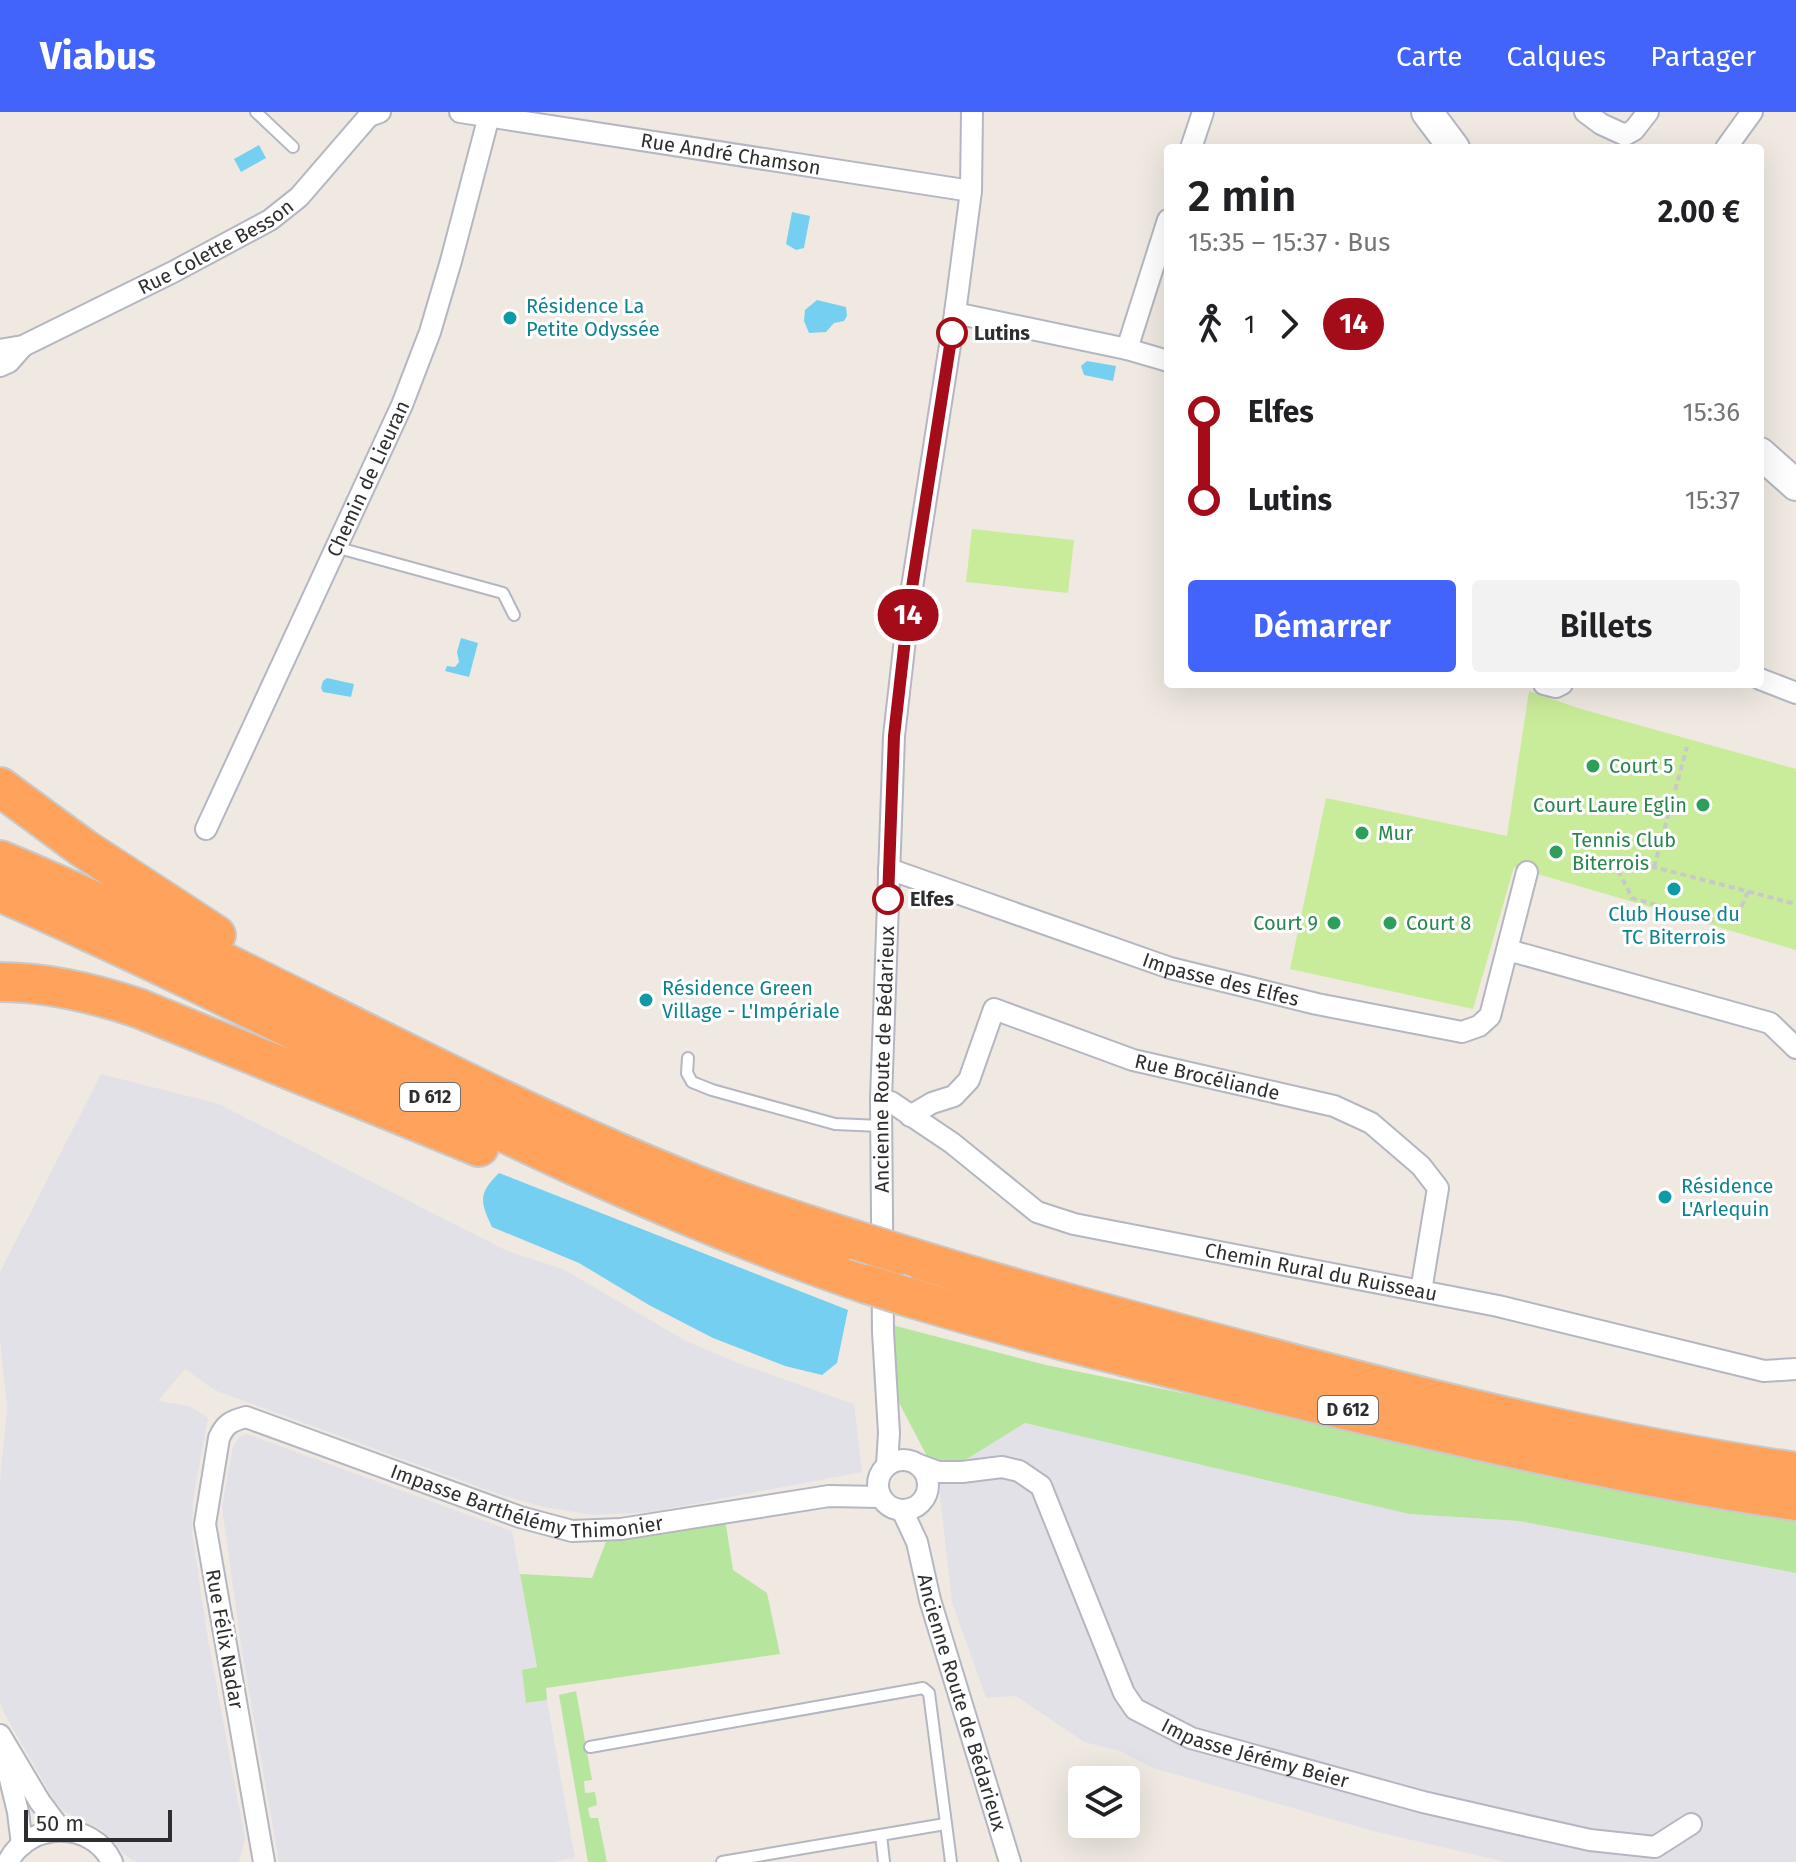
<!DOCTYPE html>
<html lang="fr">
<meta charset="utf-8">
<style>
:root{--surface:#fff;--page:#f2f2f2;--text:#202124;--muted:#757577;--accent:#4264fb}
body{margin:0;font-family:"Fira Sans",sans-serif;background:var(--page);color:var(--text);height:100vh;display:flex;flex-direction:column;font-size:30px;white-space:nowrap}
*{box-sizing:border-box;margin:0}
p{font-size:26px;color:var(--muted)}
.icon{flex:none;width:44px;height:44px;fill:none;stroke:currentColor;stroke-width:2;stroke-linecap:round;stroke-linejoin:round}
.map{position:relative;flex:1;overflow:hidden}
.side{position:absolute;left:1164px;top:32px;width:600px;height:544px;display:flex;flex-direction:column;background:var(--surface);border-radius:8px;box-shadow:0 8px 32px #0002}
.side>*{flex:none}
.badge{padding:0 16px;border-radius:26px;font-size:28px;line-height:52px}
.tools{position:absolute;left:1068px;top:1654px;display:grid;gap:16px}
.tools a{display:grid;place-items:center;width:72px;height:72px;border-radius:8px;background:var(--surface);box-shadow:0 8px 32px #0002;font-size:40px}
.scale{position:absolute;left:24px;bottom:20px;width:148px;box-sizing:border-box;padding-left:8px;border:4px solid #2e2e2e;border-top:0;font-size:22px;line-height:28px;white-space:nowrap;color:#2e2e2e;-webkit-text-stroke:6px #fff;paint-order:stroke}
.map>.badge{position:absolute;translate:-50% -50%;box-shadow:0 0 0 4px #fff}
.legs{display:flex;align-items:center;gap:12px;height:88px;padding:0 24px;font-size:26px}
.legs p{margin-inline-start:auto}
.overview{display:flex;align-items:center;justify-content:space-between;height:136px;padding:0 24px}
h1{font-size:44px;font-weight:600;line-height:60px}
.cta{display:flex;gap:16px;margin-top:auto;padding:16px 24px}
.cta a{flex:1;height:92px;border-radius:8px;background:var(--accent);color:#fff;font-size:32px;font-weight:600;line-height:92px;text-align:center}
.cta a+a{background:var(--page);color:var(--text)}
ul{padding:0 24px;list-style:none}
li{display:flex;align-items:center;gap:28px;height:88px;font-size:30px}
li i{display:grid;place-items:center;width:12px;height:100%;margin:0 10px;background:currentColor}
li i::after{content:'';width:20px;height:20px;margin:-10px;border:6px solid;border-radius:50%;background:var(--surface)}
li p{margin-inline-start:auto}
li:first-child i{background:linear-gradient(#0000 50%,currentColor 0)}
li:last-child i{background:linear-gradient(currentColor 50%,#0000 0)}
header{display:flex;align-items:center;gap:48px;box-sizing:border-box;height:112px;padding:0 40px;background:var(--accent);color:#fff}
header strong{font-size:38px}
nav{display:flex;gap:44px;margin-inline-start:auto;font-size:28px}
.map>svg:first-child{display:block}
.industrial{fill:#e3e1e8}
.green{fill:#b6e59e}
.pitch{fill:#c9ec9a}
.water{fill:#75cff0}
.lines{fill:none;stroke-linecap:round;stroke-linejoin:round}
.lane-casing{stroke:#b4b7c1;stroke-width:14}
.street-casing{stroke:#b4b7c1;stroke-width:24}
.secondary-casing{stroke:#b4b7c1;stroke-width:34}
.highway-casing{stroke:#c9c9c9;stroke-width:42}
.path{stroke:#c9c9c9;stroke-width:4;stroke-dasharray:6 4;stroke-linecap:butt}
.lane{stroke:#fff;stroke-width:10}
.street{stroke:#fff;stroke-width:20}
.secondary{stroke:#fff;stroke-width:30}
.highway{stroke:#ffa35c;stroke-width:38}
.highway-bridge-casing{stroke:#c9c9c9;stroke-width:42;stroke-linecap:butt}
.highway-bridge{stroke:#ffa35c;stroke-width:38}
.line-1-casing{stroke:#fff;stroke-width:18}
.line-1{stroke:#a50c1a;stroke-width:12}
.culture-dot{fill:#0f9aa8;stroke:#fff;stroke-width:3}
.stop-1-dot{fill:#fff;stroke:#a50c1a;stroke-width:4}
.leisure-dot{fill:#2e9e5b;stroke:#fff;stroke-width:3}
.labels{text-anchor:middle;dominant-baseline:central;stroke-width:6;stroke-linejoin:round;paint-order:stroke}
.shield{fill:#fff;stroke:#6d6d6d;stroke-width:2}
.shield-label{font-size:18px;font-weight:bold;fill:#2e2e2e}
.street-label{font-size:20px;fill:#2e2e2e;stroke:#fff}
.culture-label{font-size:20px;fill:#0d838f;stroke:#fff;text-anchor:start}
.stop-label{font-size:20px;font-weight:bold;fill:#2e2e2e;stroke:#fff;text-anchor:start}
.leisure-label{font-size:20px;fill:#27864d;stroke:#fff;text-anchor:start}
</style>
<header>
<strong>Viabus</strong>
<nav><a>Carte</a><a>Calques</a><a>Partager</a></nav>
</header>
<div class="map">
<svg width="1796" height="1750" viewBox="0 0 1796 1750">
<rect width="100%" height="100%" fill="#efe9e1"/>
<path class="industrial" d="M101,962l118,30 288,147 56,18 123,72 55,23 113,40 8,68 -211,40 -59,3 -48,-8 -43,-12 -287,-105 -29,-21 -27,32 31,5 19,12 -15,82 -1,33 16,106 37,200 -6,23h-103l-12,-8 -22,-24 -38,-19 -9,-9 -52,-91 -3,-10v-219l7,-74 -7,-68v-68z
M1025,1311l384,91 110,7 277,52v289h-290l-133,-31 -220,-63 -33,-17 -36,-9 -68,-46 -30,2 -34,-96 -14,-125z
M247,1322l265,97 25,137 -10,35 20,-3 28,158 -22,4h-274l-37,-211 -20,-144 11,-60 6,-10z"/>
<path class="green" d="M892,1213l154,40 750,154v54l-277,-52 -110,-7 -384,-91 -87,54 -41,-78z
M725,1407l8,51 34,23 13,61 -234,34 1,12 -21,3 -4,-33 15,-3 -17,-93 72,4 17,-44z
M576,1579l16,89 -8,1 1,12 10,-1 2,13 -9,3 2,10h8l9,44h-19l-29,-167z"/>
<path class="pitch" d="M972,417l102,11 -6,53 -102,-11z
M1529,579l52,18 215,60v181l-282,-83 -41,142 -183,-40 36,-171 181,38z"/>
<path class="water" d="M259,33l7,13 -25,14 -7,-13z
M792,100l18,4 -6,32 -8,2 -10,-6z
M817,188l29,7 1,9 -3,5 -10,2 -8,9 -17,1 -5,-12 1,-11z
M1087,249l29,5 -3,15 -29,-6 -3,-9z
M461,526l17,5 -9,34 -24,-6 2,-5 8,1 4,-5 -2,-10z
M327,566l27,6 -3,13 -28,-5 -2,-4 2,-7z
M499,1061l349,137 -11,53 -15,12 -37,-9 -72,-28 -64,-33 -70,-42 -87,-36c-12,-26 -14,-33 7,-54z"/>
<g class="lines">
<g class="lane-casing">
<path id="lane" d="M256,0l37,35
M335,435l168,46 11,22
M688,946l-1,15 5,9 20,8 123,34 46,2
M590,1635l333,-59 6,5 22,169
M881,1723l3,27
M722,1750l223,-38"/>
</g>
<g class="street-casing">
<g id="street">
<path id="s1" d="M460,0l511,79"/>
<path d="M1585,0l16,12 24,11 9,-5 14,-18"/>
<path d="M1191,36l12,-36"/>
<path d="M1726,36l26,-36"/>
<path d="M955,201l172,36 41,12"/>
<path d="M1127,237l41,-129"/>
<path id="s2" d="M0,238l23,-4 150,-74 97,-52 29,-23 70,-81 11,-4"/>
<path d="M0,254l9,-4 14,-16"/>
<path d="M1760,567l36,14"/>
<path d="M1544,572l12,3 6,-3"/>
<path id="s3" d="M206,717l196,-424 28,-73 21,-71 39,-149"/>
<path id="s4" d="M889,757l281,99 147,36 145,28 17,-6 11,-10 37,-144"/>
<path d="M1508,838l262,73 26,25"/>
<path id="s5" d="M881,987l10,3 61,41 85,69 37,12 424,82 266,65 32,-2"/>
<path id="s6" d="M910,1004l22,-13 22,-7 15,-16 25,-71 139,51 201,46 37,17 50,43 17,22 -17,103"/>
<circle cx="903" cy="1373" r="25"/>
<path id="s7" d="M887,1353l2,-32 -6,-101 -2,-233 13,-363 14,-123 47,-300 16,-122 1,-79"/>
<path id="s8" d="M919,1353l19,7h24l40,-5 17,4 22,15 83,207 11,16 56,29 232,64 96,22 71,16 65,7 36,-23"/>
<path id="s9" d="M902,1398l15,32 13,58 80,262"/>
<path d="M0,1623l40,67 21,28"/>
<path d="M4,1642l14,58 4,33"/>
<path d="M8,1750c21,-41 84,-42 104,0"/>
<path id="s10" d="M264,1750l-59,-338 14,-86c6,-14 12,-17 27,-21l274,100 52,14 49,-2 208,-33 51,1"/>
</g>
</g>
<g class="secondary-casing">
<path id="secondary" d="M1427,0l27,36
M1760,341l36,32"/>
</g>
<g class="highway-casing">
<path id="highway" d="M0,675l83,61 133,87
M0,748c231,95 447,224 679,318 57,24 117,43 176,62
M0,780c291,126 566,290 867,392
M0,870c47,0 93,11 138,26l341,139
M903,1143c119,37 240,69 361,101 176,47 352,90 532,116
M905,1184c145,44 292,79 440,114 150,35 299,69 451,91"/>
</g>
<path class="path" d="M1654,755l33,-120
M1748,780l-11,24 -24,5 -81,-23 -17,-34 10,-2 21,3 150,39"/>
<use href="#lane" class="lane"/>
<use href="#street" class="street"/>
<use href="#secondary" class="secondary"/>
<use href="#highway" class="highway"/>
<g class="highway-bridge-casing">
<path id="highway-bridge" d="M855,1128l48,15
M867,1172l38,12"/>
</g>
<use href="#highway-bridge" class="highway-bridge"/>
</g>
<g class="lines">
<g class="line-1-casing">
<path id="line-1" d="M888,787l6,-163 14,-123 44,-280"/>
</g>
<use href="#line-1" class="line-1"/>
</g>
<g class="culture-dot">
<circle cx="510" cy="206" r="8"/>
<circle cx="1674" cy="777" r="8"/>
<circle cx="646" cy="888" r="8"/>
<circle cx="1665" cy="1085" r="8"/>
</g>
<g class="stop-1-dot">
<circle cx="952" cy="221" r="14"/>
<circle cx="888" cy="787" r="14"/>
</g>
<g class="leisure-dot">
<circle cx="1593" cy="654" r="8"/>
<circle cx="1703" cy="693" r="8"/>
<circle cx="1362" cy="721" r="8"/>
<circle cx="1556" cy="740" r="8"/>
<circle cx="1334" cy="811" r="8"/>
<circle cx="1390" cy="811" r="8"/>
</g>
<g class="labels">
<g class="shield">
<rect x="400" y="971" width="60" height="28" rx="6"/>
<rect x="1318" y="1284" width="60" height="28" rx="6"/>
</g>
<g class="shield-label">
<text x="430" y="985">D 612</text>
<text x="1348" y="1298">D 612</text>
</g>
<g class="street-label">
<text stroke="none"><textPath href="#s1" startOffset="274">Rue André Chamson</textPath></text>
<text stroke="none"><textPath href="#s2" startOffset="240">Rue Colette Besson</textPath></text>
<text stroke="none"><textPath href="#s3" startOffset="386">Chemin de Lieuran</textPath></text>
<text stroke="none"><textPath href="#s4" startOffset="350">Impasse des Elfes</textPath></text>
<text stroke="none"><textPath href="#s7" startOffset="406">Ancienne Route de Bédarieux</textPath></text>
<text stroke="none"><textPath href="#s6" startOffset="370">Rue Brocéliande</textPath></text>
<text stroke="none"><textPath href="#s5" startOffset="484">Chemin Rural du Ruisseau</textPath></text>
<text stroke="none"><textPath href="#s10" startOffset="762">Impasse Barthélémy Thimonier</textPath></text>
<text transform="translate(225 1527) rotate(80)">Rue Félix Nadar</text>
<text stroke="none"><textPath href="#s9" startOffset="202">Ancienne Route de Bédarieux</textPath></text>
<text stroke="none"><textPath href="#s8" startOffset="500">Impasse Jérémy Beier</textPath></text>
</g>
<g class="culture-label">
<text x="526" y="194">Résidence La<tspan x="526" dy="23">Petite Odyssée</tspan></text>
<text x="1674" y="802" text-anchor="middle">Club House du<tspan x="1674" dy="23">TC Biterrois</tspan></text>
<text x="662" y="876">Résidence Green<tspan x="662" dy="23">Village - L'Impériale</tspan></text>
<text x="1681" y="1074">Résidence<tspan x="1681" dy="23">L'Arlequin</tspan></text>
</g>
<g class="stop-label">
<text x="974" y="221">Lutins</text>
<text x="910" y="787">Elfes</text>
</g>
<g class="leisure-label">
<text x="1609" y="654">Court 5</text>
<text x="1687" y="693" text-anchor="end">Court Laure Eglin</text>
<text x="1378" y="721">Mur</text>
<text x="1572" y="728">Tennis Club<tspan x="1572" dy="23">Biterrois</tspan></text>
<text x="1318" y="811" text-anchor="end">Court 9</text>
<text x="1406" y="811">Court 8</text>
</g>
</g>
</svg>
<div class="tools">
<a><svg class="icon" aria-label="layers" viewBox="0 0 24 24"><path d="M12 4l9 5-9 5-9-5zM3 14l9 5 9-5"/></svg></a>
</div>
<div class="scale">50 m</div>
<b class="badge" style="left:908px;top:503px;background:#a50c1a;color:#fff">14</b>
<section class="side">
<div class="overview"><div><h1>2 min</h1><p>15:35 – 15:37 · Bus</p></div><b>2.00 €</b></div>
<div class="legs"><svg class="icon" aria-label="walk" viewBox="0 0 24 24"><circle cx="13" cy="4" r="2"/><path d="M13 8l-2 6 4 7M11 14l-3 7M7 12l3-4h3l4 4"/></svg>1<svg class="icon" aria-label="forward" viewBox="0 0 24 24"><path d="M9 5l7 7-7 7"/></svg><b class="badge" style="background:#a50c1a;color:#fff">14</b></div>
<ul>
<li><i style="color:#a50c1a"></i><b>Elfes</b><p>15:36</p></li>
<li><i style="color:#a50c1a"></i><b>Lutins</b><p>15:37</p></li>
</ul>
<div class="cta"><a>Démarrer</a><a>Billets</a></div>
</section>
</div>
